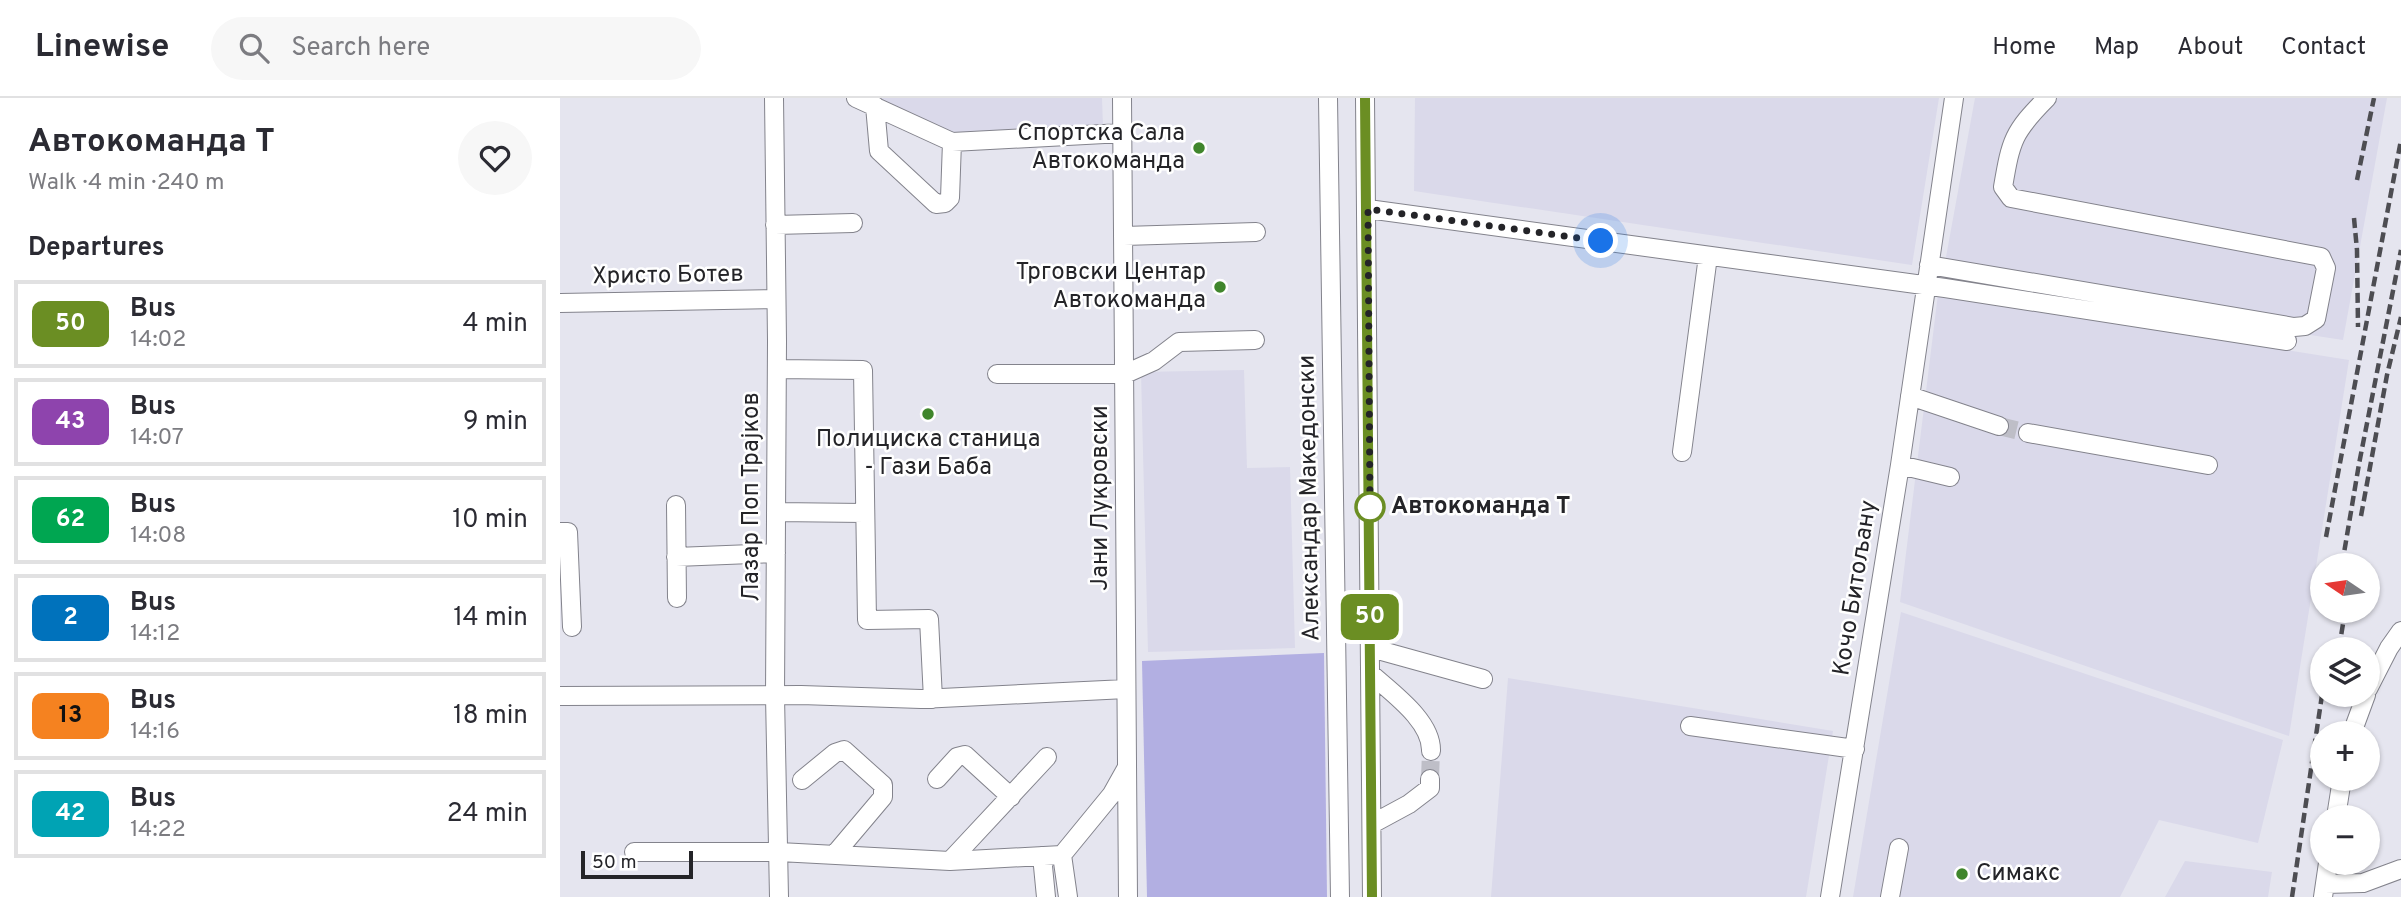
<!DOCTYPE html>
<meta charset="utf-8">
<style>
:root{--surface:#fff;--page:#f7f7f7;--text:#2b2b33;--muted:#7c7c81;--line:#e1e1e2}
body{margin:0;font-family:Overpass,sans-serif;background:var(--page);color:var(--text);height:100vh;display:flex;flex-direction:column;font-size:26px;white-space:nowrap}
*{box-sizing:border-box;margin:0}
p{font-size:23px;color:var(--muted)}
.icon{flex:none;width:38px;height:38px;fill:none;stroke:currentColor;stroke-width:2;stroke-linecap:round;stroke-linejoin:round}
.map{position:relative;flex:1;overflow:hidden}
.details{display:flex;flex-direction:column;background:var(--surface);width:560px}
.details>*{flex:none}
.badge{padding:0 14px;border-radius:10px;font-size:24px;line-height:46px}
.needle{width:46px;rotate:283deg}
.controls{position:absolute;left:1750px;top:455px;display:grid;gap:14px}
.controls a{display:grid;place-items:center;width:70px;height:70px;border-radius:50%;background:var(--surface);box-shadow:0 2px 5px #0004;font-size:35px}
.scale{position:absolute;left:21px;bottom:18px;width:112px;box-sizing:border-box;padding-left:7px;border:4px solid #242428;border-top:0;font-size:19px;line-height:24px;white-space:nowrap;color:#242428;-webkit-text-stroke:5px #fff;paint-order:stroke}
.you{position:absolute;width:35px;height:35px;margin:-18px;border:5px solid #fff;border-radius:50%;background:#1a73e8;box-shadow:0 0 0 10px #1a73e833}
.map>.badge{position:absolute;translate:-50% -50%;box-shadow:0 0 0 4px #fff}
h2{padding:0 28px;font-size:26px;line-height:63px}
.round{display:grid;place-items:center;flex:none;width:74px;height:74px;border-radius:37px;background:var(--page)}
.summary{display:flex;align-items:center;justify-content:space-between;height:119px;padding:0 28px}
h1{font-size:33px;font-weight:700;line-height:52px}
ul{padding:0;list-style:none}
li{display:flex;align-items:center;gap:21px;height:88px;margin:0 14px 10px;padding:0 14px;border:4px solid var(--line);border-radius:0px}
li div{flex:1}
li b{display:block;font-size:26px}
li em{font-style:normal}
li .badge{min-width:77px;font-weight:700;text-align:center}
header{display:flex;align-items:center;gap:42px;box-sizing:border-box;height:98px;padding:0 35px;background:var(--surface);border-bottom:2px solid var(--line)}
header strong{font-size:33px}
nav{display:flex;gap:38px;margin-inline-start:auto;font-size:24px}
.search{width:490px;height:63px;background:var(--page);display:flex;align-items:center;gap:18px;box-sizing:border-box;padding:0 24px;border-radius:38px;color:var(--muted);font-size:26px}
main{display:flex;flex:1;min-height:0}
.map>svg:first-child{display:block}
.built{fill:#dad9ea}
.green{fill:#b2afe2}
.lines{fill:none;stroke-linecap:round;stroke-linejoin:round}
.minor-tunnel{stroke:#bebec7;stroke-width:18;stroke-dasharray:18 9;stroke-linecap:butt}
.minor-casing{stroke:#83838c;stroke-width:20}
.minor{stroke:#fff;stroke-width:18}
.rail{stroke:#4d4d52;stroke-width:4.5;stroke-dasharray:10 5;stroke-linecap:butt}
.line-casing{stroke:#fff;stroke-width:16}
.line{stroke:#6b8e23;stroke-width:10}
.walk{stroke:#242428;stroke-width:7;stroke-dasharray:0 12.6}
.poi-dot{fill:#40862c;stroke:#fff;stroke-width:2.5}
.stop-dot{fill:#fff;stroke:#6b8e23;stroke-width:3.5}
.labels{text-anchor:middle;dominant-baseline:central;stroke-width:5;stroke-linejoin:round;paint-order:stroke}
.poi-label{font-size:24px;fill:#242428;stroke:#fff;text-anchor:end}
.street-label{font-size:24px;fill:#242428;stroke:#fff}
.stop-label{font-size:24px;font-weight:bold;fill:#242428;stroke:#fff;text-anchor:start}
</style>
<header>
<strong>Linewise</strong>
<div class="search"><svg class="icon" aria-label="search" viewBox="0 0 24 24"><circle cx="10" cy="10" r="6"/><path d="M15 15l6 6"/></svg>Search here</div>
<nav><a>Home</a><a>Map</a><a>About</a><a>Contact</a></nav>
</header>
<main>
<section class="details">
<div class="summary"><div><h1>Автокоманда Т</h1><p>Walk · 4 min · 240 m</p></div><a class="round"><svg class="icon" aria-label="heart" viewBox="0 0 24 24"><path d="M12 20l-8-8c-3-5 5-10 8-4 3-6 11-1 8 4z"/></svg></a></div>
<h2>Departures</h2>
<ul>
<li><span class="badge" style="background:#6b8e23;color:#fff">50</span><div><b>Bus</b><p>14:02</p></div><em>4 min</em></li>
<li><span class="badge" style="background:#8e44ad;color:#fff">43</span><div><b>Bus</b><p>14:07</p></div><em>9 min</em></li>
<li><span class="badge" style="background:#00a651;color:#fff">62</span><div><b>Bus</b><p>14:08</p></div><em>10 min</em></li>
<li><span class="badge" style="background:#0072bc;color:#fff">2</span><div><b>Bus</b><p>14:12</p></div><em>14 min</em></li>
<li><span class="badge" style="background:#f58220;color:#111">13</span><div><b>Bus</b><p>14:16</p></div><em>18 min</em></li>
<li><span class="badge" style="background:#00a3b4;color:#fff">42</span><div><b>Bus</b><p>14:22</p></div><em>24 min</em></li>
</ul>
</section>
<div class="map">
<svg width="1841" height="799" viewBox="0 0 1841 799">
<rect width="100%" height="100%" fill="#e5e5ef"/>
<path class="built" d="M303,0h239l1,29 -148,7z
M855,0h524l-27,167 -498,-74z
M1415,0h412l-44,242 -401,-61z
M1378,196l411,66 -60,376 -389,-134z
M684,272l3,98 43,-1 5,181 -147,4 -7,-280z
M1341,514l382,128 -25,103 -99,-23 -39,77h-267z
M948,580l325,53 -27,166h-315z
M1625,763l87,11 -4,25h-103z"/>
<path class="green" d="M764,555l3,244h-180l-5,-236z"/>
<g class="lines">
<path class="minor-tunnel" d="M1439,328l29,7
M870,681l1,-28"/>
<g class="minor-casing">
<path id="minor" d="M214,0l3,243 -2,355 4,201
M296,0l96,44 -2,56 -5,5 -9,1 -57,-53 -4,-45
M562,0l6,799
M768,0l12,799
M805,0l7,799
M392,44l171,-9
M808,111l577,79 342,53
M215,127l78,-2
M564,138l132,-4
M1369,167l365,62 11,-1 11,-7 10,-51 -5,-11 -310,-59 -8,-11c8,-47 10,-55 44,-89
M0,205l216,-4
M217,271l86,1 4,250 62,-1 4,80
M437,276h128l29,-13 25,-19 76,-2
M1350,298l89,30
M1468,335l180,32
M1122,354l26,-196
M1340,367l50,12
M116,407l1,93
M216,414l88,1
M0,434h8l4,95
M116,459l100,-4
M811,550l112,31
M811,576c21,19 61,47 60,77
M1808,591l21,-41 12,-17
M0,598l241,-1 120,4 205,-10
M1130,628l165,23
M1792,635l14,-38
M377,681l20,-22 8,-2 46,42
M242,682l33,-27 9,-3 39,35v12l-49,58
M1776,719l6,-38
M812,726l37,-20 21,-16v-9
M74,754h145l171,9 112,-6
M482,758l4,41
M390,763l97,-104
M1765,786l38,-1 38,-14
M508,799l-6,-42 50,-61 14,-25
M1270,799l70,-432 54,-367
M1330,799l9,-49
M1763,799l5,-34"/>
</g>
<use href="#minor" class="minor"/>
<path class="rail" d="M1797,82l17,-82
M1794,120l3,32 1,77
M1801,418l26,-141 14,-58
M1766,439l75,-397
M1782,467l17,-101 42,-214
M1779,551l6,-38
M1732,799l30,-202"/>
</g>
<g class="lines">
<g class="line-casing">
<path id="line" d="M805,0l7,799"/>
</g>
<use href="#line" class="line"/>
<path class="walk" d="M810,409v4l-2,-302 233,32"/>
</g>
<g class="poi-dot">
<circle cx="639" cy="50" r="7"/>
<circle cx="660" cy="189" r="7"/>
<circle cx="368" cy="316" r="7"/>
<circle cx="1402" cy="776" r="7"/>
</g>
<circle class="stop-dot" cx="810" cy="409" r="14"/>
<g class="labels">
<g class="poi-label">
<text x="625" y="36">Спортска Сала<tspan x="625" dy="28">Автокоманда</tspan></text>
<text x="646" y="175">Трговски Центар<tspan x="646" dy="28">Автокоманда</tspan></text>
<text x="368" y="342" text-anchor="middle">Полициска станица<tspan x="368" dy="28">- Гази Баба</tspan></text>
<text x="1416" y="776" text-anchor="start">Симакс</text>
</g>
<g class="street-label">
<text transform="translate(108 178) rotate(-1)">Христо Ботев</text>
<text transform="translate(192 399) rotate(-90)">Лазар Поп Трајков</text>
<text transform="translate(541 400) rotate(-90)">Јани Лукровски</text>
<text transform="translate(750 400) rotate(-91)">Александар Македонски</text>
<text transform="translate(1296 490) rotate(-81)">Кочо Битољану</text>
</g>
<g class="stop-label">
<text x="831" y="409">Автокоманда Т</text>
</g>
</g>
</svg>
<div class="controls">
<a><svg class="needle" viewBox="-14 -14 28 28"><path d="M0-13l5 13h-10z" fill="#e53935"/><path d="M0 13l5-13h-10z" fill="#7c7c81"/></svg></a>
<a><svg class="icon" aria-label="layers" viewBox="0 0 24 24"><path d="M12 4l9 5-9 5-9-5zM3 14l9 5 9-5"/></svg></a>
<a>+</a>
<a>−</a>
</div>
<div class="scale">50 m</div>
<div class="you" style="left:1041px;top:143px"></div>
<b class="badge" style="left:810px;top:519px;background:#6b8e23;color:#fff">50</b>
</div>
</main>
